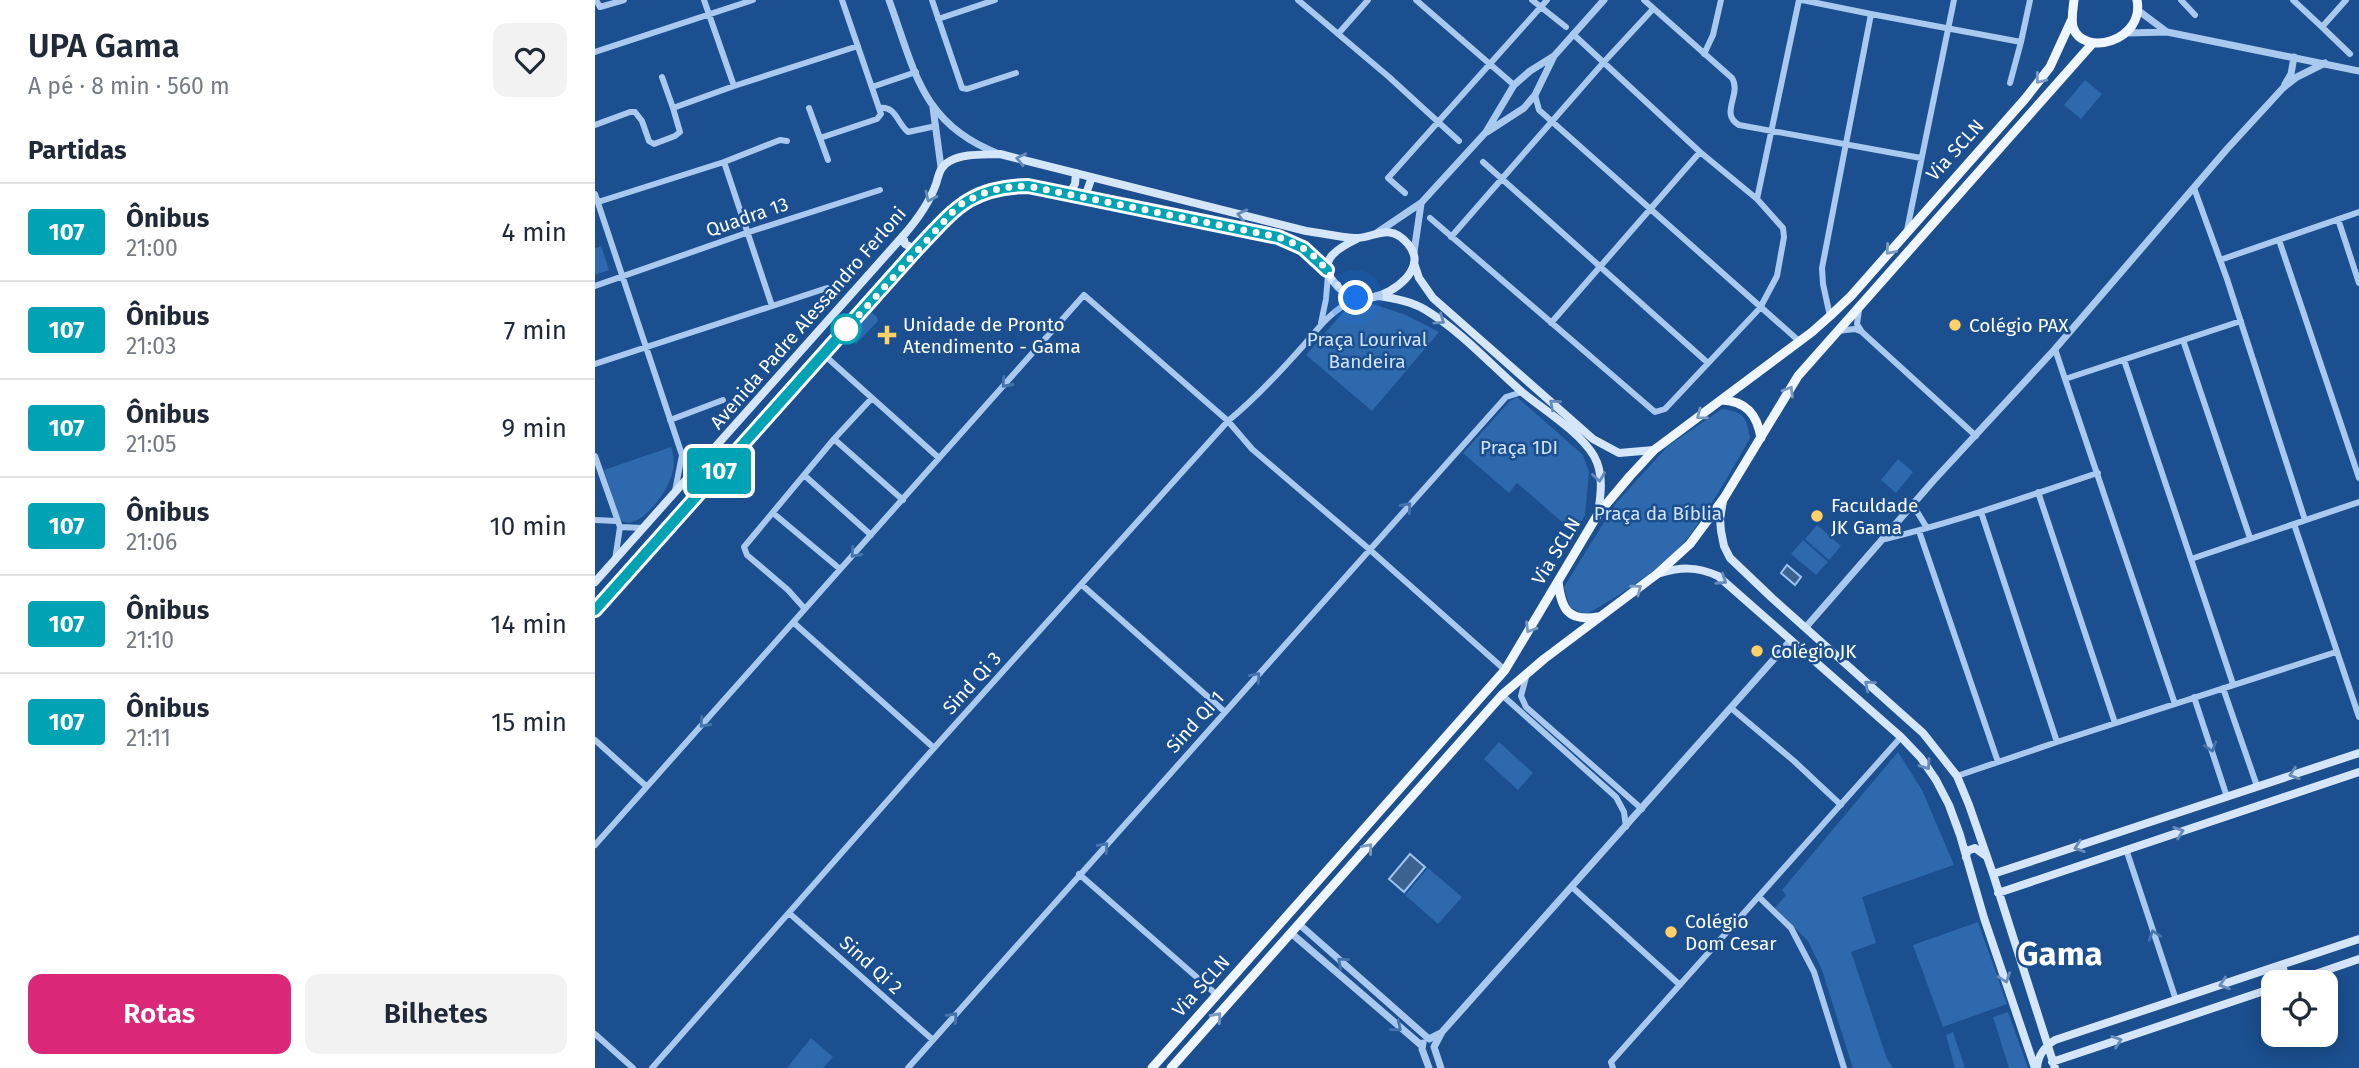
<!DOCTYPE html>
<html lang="pt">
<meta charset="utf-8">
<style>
:root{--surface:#fff;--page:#f2f2f3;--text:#1f2937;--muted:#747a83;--line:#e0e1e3;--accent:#db2777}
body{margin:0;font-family:"Fira Sans",sans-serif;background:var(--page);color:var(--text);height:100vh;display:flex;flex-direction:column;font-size:26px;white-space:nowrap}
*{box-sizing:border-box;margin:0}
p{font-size:23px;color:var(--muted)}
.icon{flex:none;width:38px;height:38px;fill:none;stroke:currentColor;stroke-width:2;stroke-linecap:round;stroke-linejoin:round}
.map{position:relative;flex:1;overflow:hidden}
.drawer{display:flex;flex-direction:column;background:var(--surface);width:595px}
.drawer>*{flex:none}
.badge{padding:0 14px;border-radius:5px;font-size:24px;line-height:46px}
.buttons{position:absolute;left:1666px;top:970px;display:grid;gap:14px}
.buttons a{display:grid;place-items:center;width:77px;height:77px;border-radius:14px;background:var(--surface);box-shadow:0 4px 18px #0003;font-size:35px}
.you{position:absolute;width:35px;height:35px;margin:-18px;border:5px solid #fff;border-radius:50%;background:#1a73e8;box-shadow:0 0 0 10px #1a73e833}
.map>.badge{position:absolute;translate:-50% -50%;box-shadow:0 0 0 4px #fff}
h2{padding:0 28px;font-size:26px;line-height:63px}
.round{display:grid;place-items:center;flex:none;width:74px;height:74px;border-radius:14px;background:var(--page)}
.summary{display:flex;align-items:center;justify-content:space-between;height:119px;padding:0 28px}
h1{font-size:33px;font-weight:600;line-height:52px}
.action{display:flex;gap:14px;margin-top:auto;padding:14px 28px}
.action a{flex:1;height:80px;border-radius:14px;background:var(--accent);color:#fff;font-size:28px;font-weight:600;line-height:80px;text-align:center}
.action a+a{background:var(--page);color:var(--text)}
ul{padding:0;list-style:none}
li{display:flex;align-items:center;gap:21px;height:98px;padding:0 28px;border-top:2px solid var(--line)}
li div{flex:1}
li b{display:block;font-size:26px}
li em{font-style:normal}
li .badge{min-width:77px;font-weight:700;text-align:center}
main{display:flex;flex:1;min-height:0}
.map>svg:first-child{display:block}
.green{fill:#2e69ad}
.water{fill:#3c6290;stroke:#9cc4f0;stroke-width:2}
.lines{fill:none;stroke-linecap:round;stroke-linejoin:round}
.minor{stroke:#a9c9ee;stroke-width:6}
.tertiary{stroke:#a9c9ee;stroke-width:7}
.secondary{stroke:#d6e6fa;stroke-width:8}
.primary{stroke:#f0f6ff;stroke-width:9}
.oneway{stroke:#7b9ac1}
.oneway2{stroke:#668bba}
.oneway3{stroke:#4674ac}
.line-casing{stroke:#fff;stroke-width:16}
.line{stroke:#00a3b4;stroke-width:10}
.walk{stroke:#fff;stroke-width:7;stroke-dasharray:0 12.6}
.poi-dot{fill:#ffd166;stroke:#1b4f8f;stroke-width:2.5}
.stop-dot{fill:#fff;stroke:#00a3b4;stroke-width:3.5}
.labels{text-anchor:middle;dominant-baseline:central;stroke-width:5;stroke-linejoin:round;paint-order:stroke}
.street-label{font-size:19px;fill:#fff;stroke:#1b4f8f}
.poi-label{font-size:19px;fill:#fff;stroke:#1b4f8f;text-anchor:start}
.park-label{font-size:19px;fill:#cfe3fa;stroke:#1b4f8f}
.town-label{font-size:33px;font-weight:bold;fill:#fff;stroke:#1b4f8f}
</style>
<main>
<section class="drawer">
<div class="summary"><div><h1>UPA Gama</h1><p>A pé · 8 min · 560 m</p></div><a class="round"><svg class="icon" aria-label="heart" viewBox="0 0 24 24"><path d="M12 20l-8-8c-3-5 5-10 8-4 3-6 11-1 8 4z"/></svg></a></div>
<h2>Partidas</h2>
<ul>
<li><span class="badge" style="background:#00a3b4;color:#fff">107</span><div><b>Ônibus</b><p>21:00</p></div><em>4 min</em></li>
<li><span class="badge" style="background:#00a3b4;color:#fff">107</span><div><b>Ônibus</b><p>21:03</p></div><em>7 min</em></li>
<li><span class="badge" style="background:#00a3b4;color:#fff">107</span><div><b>Ônibus</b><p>21:05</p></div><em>9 min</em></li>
<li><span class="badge" style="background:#00a3b4;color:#fff">107</span><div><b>Ônibus</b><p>21:06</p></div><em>10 min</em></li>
<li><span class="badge" style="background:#00a3b4;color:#fff">107</span><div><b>Ônibus</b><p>21:10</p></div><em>14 min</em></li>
<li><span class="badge" style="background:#00a3b4;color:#fff">107</span><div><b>Ônibus</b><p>21:11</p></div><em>15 min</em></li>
</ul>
<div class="action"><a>Rotas</a><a>Bilhetes</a></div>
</section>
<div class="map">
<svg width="1764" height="1068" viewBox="0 0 1764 1068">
<rect width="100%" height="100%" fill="#1b4f8f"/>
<path class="green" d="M1490,80l17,14 -21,25 -17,-14z
M6,246l8,24 -14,5v-27z
M778,304l33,11 33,17 -67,79 -66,-56 40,-46z
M276,312l6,5 1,4 -22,23 -7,-6z
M922,397l66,58 6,17 -4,43 -10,18 -58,-50 -8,10 -46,-40 47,-52z
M1127,409c23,3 24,8 28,29 -19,33 -38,68 -61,98 -23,30 -71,61 -104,79l-15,-8 -6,-20 52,-84 52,-57z
M76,447c3,10 4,17 1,27 -4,17 -33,59 -52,46l-16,-50z
M1303,459l15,13 -17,21 -15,-13z
M1222,525l24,21 -12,14 -24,-21z
M1208,540l25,22 -12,13 -25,-21z
M904,742l34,31 -15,17 -34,-31z
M1303,752l24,38 32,75 -92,32 14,46 -25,9 36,107 6,9h-40l-31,-98 -14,-29 -33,-33 11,-13 -4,-5z
M833,868l34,29 -24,27 -33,-29z
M1383,922l29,82 -64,23 -30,-82z
M1413,1012l20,56h-19l-16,-51z
M1358,1032l12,36h-10l-9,-33z
M216,1038l22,19 -10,11h-36z"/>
<path class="water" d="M1192,565l14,12 -6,8 -14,-12z
M815,854l15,13 -21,25 -15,-13z"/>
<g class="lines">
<path class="minor" d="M1,0l4,7 24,-7
M109,0l30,86 124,-40
M337,0l30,88 5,1 49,-16
M703,0l91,77 70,64
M821,0l98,85
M937,0l34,27
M1049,0l88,78c10,16 -13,36 7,47l182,33
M1207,0l69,14
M1586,0l14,15
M1698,0l29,27
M1751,0l-24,27 28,27
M343,19l57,-19
M743,34l30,-34
M1426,42l9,-42
M0,52l158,-52
M1109,54l9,-19 8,-35
M67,77l11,31
M277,87l44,-15
M940,95l4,15 260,231
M214,108l19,52
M285,108c16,-2 17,15 28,24l28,-6
M0,125l35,-13h5l7,9 7,20 5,3 21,-8 5,-4 -7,-24 61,-22
M225,138l57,-19 4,-5 -39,-114
M129,162l48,144
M888,162l225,201
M1599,188l33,91 78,241
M810,193l-17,-15 159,-178
M0,194l87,261
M1162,199l42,-199
M3,202l126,-40 56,-22 7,1
M835,218l225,194 10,-3 95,-101 17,-32 7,-39 -1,-9 -26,-29 -57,-47 -127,-118
M1743,219l21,64
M1312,230l47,-230
M856,237l152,-174 50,-54
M1684,240l80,238
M1625,260l139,-48
M0,286l154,-54 131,-42
M1264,310l-2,14 5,8 114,104
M1235,316l-7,-32 -1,-16 49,-254 150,28 -11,41
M726,323l5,-24 2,-24
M956,323l149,-171
M1242,331l18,-2 5,2
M1588,340l67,198
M1460,349l10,30 176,-58
M228,354l116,104
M1529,360l109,324
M0,364l232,-76
M1470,379l110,325
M75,420l53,-20
M239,439l69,61
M0,456l25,71
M209,475l67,60
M80,491l7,-36 11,3 17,-6
M1443,492l77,231
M1318,505l14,23
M1386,512l76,230
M178,513l67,56
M0,520l21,1
M1699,524l65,193
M1324,531l79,231
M1290,539c72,-17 142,-43 213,-66
M1596,559l168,-57
M20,560l5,-33 23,1
M487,585l143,127
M210,609l-17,-19 -41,-35 -3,-8 90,-108 38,-41
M199,623l140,125
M931,677l-5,19 5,11 116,102
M1628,688l34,98
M907,695l114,102 8,15 2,15
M1599,697l33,100
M1136,708l63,53 47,44
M0,740l51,46
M1362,776l100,-34 279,-90
M0,845l489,-550 144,126 24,28 117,100 136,121
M1531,849l50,151
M484,874l138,121
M977,887l108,98
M1164,897l32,31 23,44 30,96
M194,913l144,127
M0,1034l38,34
M57,1068l282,-320 294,-327c27,-22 52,-49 75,-75 18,-21 27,-34 53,-48
M313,1068l598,-671 16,-5
M1018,1068l-2,-6 290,-325"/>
<path class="tertiary" d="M294,0c26,71 32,124 110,154
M1544,11l28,21
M1532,33l40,-1 192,39
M1690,84l6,-10 3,-17
M338,108l8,59
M892,132l37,-24 11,-13 19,-39 50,-56
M783,232l43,-29 65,-71 28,-47 16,-14 24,-15
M819,252l7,-48
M1211,627l128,-147 121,-131 172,-200 56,-61 14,-11 28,-14
M704,924l130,115 12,-6
M696,933l130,112
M828,1043l-1,6 7,19
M846,1068l-7,-21 8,-15 349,-392"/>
<path class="secondary" d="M474,194l6,-10 1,-11
M495,198l-3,-7 5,-14
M308,236l2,8 11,6
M819,263l5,15 14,20 160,141 26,14 35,-3
M783,296c16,2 32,5 46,13 37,22 66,55 98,83 22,18 58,40 72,64 10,18 7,38 4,58
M1128,501l-3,18 1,12 3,15 6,12 42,40 151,135 34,43 12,29 24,69 62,194
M1062,574c23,-7 39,-8 61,2l183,161 20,21 15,22 13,25 11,30 24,83 51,150
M0,582l308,-346c14,-16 26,-32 33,-52 3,-10 4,-18 14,-23 14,-8 34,-6 50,-7l306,77c16,2 32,6 48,7 20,1 35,-17 54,6 5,6 8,12 6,20 -5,21 -40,40 -60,33 -9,-3 -16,-9 -21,-16 -17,-21 7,-34 24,-42
M0,610l321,-360c38,-40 53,-63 112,-64l250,51 25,11 23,21
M1371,857l1,-6 8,-3 11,8
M1398,874l366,-121
M1403,893l361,-121
M1687,965l5,17
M1675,969l4,13
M1697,982l67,-23
M1457,1062l221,-74
M1442,1068c1,-13 7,-21 18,-28l304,-101"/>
<path class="primary" d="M1479,0c-1,9 -3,19 -1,27 10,31 72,14 64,-27
M1126,400c25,1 36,14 40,38
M963,581c3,27 9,41 40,36
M557,1068l353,-398 93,-156 32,-38 24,-26 158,-118 18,-16 21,-20 174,-197 25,-32 22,-48
M576,1068l331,-373 42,-36 113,-85 33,-30 34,-46 74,-122 294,-332"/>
</g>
<defs><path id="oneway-chevron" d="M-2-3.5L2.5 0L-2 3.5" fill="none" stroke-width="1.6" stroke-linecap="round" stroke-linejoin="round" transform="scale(1.75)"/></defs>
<g class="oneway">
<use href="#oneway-chevron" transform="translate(1445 79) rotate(128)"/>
<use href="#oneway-chevron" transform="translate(1295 250) rotate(131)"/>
<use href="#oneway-chevron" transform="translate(1194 391) rotate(-58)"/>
<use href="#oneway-chevron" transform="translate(1106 415) rotate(143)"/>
<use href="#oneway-chevron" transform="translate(1042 589) rotate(-37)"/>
<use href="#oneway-chevron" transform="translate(935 628) rotate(121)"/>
<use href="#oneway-chevron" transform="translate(773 848) rotate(-50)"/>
<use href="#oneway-chevron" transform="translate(622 1017) rotate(-48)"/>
</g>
<g class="oneway2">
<use href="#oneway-chevron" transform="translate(426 159) rotate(-167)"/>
<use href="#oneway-chevron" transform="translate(335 197) rotate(115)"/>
<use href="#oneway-chevron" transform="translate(647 215) rotate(-166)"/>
<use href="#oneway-chevron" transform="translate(845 320) rotate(34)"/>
<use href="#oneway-chevron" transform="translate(959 404) rotate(-139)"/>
<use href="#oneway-chevron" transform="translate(1004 477) rotate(82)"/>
<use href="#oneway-chevron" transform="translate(1127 580) rotate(33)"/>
<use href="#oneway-chevron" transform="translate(1274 685) rotate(-139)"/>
<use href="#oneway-chevron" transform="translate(1331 765) rotate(55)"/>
<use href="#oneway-chevron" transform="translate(1699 774) rotate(162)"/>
<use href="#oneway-chevron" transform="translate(1584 832) rotate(-19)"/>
<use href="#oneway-chevron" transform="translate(1484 847) rotate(161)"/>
<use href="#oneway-chevron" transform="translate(1410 978) rotate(71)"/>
<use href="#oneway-chevron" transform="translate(1629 984) rotate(162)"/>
<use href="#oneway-chevron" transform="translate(1522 1041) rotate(-19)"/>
</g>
<g class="oneway3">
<use href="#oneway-chevron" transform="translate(411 383) rotate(132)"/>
<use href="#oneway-chevron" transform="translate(812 507) rotate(-48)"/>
<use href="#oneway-chevron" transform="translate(260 553) rotate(132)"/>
<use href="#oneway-chevron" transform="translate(661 677) rotate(-49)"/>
<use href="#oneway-chevron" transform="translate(109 723) rotate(132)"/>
<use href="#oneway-chevron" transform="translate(1616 747) rotate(72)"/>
<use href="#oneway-chevron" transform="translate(509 847) rotate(-48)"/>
<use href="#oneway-chevron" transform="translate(1559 935) rotate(-109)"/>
<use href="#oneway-chevron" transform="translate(747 962) rotate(-139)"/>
<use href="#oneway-chevron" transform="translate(358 1017) rotate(-48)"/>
<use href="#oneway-chevron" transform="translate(802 1027) rotate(39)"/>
</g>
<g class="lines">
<g class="line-casing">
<path id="line" d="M0,610l321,-360c38,-40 53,-63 112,-64l250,51 25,11 24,22"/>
</g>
<use href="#line" class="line"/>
<path class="walk" d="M251,329l-6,7 118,-130c23,-14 43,-20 70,-20l250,51c18,6 35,15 47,31 11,15 13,21 31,30"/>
</g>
<g class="poi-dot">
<circle cx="1360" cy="325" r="7"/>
<path d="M288.5 324.5h7v7h7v7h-7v7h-7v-7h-7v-7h7z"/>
<circle cx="1222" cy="516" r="7"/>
<circle cx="1162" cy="651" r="7"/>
<circle cx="1076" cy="932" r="7"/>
</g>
<circle class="stop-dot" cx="251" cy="329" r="14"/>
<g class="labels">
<g class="street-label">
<text transform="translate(1360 150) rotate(-48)">Via SCLN</text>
<text transform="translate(152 217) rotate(-19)">Quadra 13</text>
<text transform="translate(213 318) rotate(-49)">Avenida Padre Alessandro Ferloni</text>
<text transform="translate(961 551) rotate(-59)">Via SCLN</text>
<text transform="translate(377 683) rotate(-48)">Sind Qi 3</text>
<text transform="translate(600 722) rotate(-48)">Sind QI 1</text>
<text transform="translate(276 965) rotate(42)">Sind Qi 2</text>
<text transform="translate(606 986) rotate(-48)">Via SCLN</text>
</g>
<g class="poi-label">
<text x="308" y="324">Unidade de Pronto<tspan x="308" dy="22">Atendimento - Gama</tspan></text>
<text x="1374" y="325">Colégio PAX</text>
<text x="1236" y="505">Faculdade<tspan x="1236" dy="22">JK Gama</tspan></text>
<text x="1176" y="651">Colégio JK</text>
<text x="1090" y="921">Colégio<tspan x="1090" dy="22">Dom Cesar</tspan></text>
</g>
<g class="park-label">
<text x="772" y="339">Praça Lourival<tspan x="772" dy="22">Bandeira</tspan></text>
<text x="924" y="447">Praça 1DI</text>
<text x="1063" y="513">Praça da Bíblia</text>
</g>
<g class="town-label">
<text x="1465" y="954">Gama</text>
</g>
</g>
</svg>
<div class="buttons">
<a><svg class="icon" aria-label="locate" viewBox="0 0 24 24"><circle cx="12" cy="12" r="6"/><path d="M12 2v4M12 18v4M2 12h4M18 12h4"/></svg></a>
</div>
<div class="you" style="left:761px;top:298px"></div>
<b class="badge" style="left:124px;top:471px;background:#00a3b4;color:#fff">107</b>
</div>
</main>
